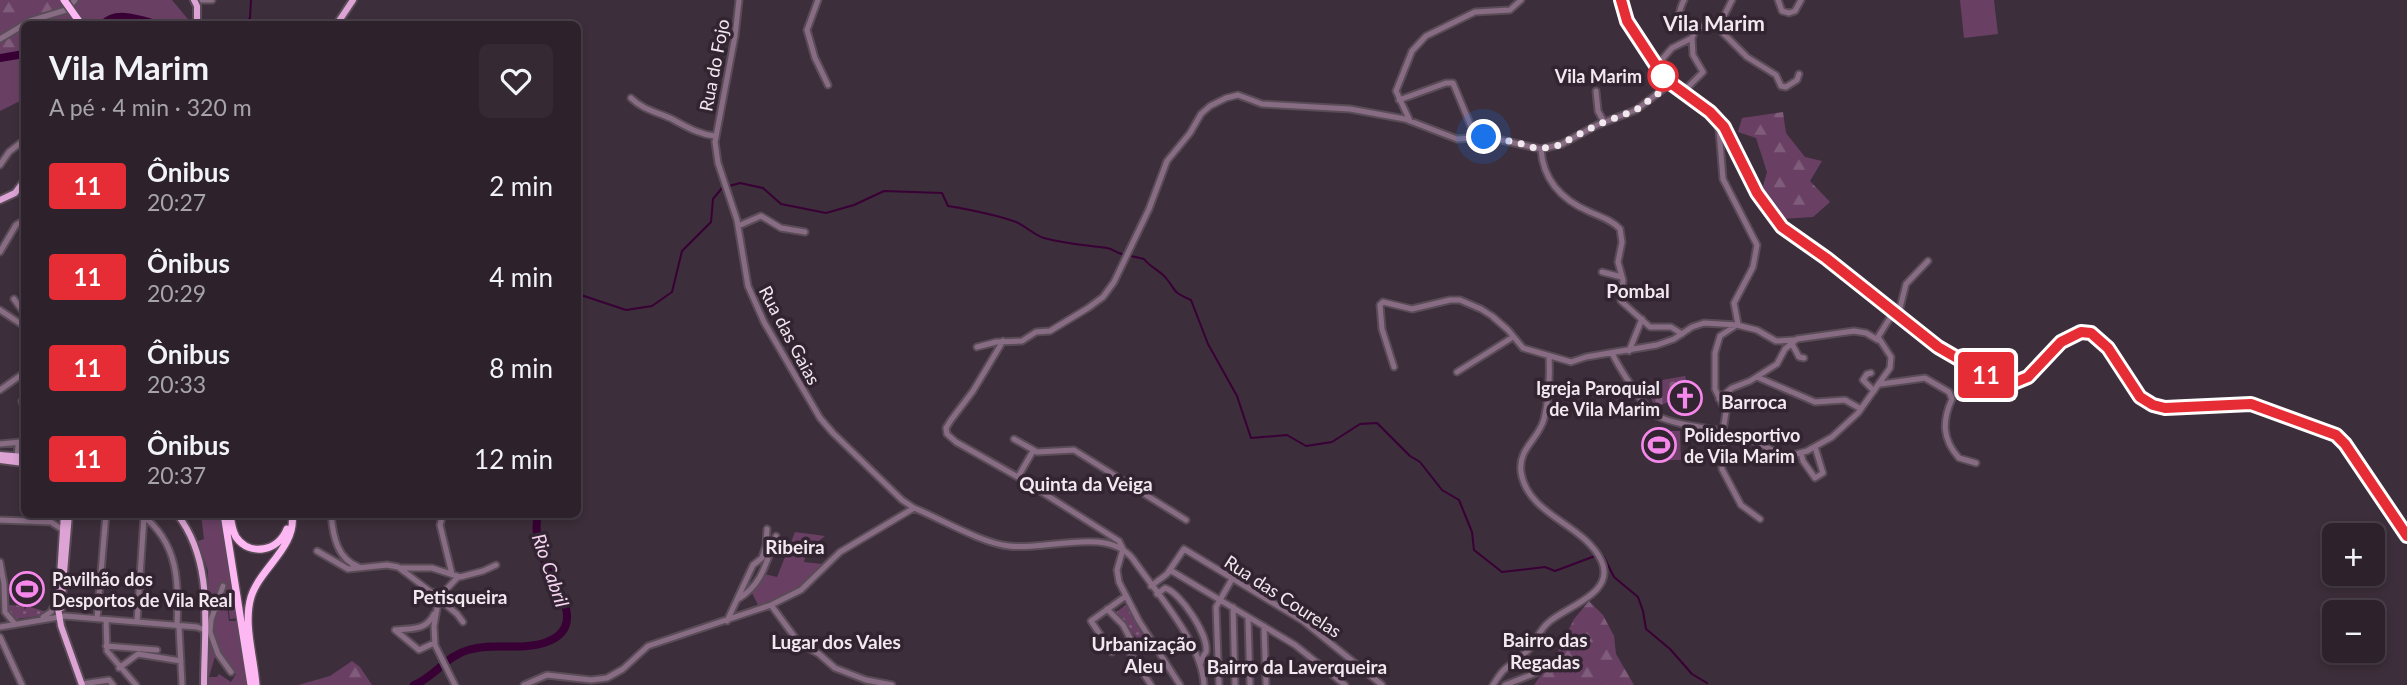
<!DOCTYPE html>
<html lang="pt">
<meta charset="utf-8">
<style>
:root{--surface:#2d222c;--page:#352a34;--text:#f1f3f6;--muted:#a7a4a9;--line:#483f48}
body{margin:0;font-family:Lato,sans-serif;background:var(--page);color:var(--text);height:100vh;display:flex;flex-direction:column;font-size:26px;white-space:nowrap}
*{box-sizing:border-box;margin:0}
p{font-size:23px;color:var(--muted)}
.icon{flex:none;width:38px;height:38px;fill:none;stroke:currentColor;stroke-width:2;stroke-linecap:round;stroke-linejoin:round}
.map{position:relative;flex:1;overflow:hidden}
.sheet{position:absolute;left:21px;top:21px;width:560px;height:497px;display:flex;flex-direction:column;background:var(--surface);border-radius:10px;box-shadow:0 4px 10px #0003,0 0 0 2px var(--line)}
.sheet>*{flex:none}
.badge{padding:0 14px;border-radius:5px;font-size:24px;line-height:46px}
.controls{position:absolute;left:2322px;top:523px;display:grid;gap:14px}
.controls a{display:grid;place-items:center;width:63px;height:63px;border-radius:10px;background:var(--surface);box-shadow:0 4px 10px #0003,0 0 0 2px var(--line);font-size:35px}
.you{position:absolute;width:35px;height:35px;margin:-18px;border:5px solid #fff;border-radius:50%;background:#1a73e8;box-shadow:0 0 0 10px #1a73e833}
.map>.badge{position:absolute;translate:-50% -50%;box-shadow:0 0 0 4px #fff}
.round{display:grid;place-items:center;flex:none;width:74px;height:74px;border-radius:10px;background:var(--page)}
.summary{display:flex;align-items:center;justify-content:space-between;height:119px;padding:0 28px}
h1{font-size:33px;font-weight:700;line-height:52px}
ul{padding:0;list-style:none}
li{display:flex;align-items:center;gap:21px;height:91px;padding:0 28px}
li div{flex:1}
li b{display:block;font-size:26px}
li em{font-style:normal}
li .badge{min-width:77px;font-weight:700;text-align:center}
.map>svg:first-child{display:block}
.green{fill:#694064}
.forest{fill:url(#forest-firs)}
.cemetery{fill:url(#cemetery-stones)}
.garden{fill:url(#garden-dots)}
.lines{fill:none;stroke-linecap:round;stroke-linejoin:round}
.stream{stroke:#390036;stroke-width:2}
.river{stroke:#390036;stroke-width:8}
.minor-casing{stroke:#594c57;stroke-width:9}
.major-casing{stroke:#594c57;stroke-width:10}
.highway-casing{stroke:#594c57;stroke-width:10}
.minor{stroke:#886c84;stroke-width:5}
.major{stroke:#dca3d4;stroke-width:6}
.highway{stroke:#fdb8f4;stroke-width:7}
.highway-bridge-casing{stroke:#594c57;stroke-width:10;stroke-linecap:butt}
.highway-bridge{stroke:#fdb8f4;stroke-width:7}
.line-casing{stroke:#fff;stroke-width:16}
.line{stroke:#e62c34;stroke-width:10}
.walk{stroke:#f2e8f0;stroke-width:7;stroke-dasharray:0 12.6}
.stop-dot{fill:#fff;stroke:#e62c34;stroke-width:3.5}
.labels{text-anchor:middle;dominant-baseline:central;stroke-width:7;stroke-linejoin:round;paint-order:stroke}
.street-label{font-size:18px;fill:#f2e8f0;stroke:#322430}
.stop-label{font-size:18px;font-weight:bold;fill:#f2e8f0;stroke:#322430;text-anchor:end}
.poi-label{font-size:18px;font-weight:bold;fill:#f2e8f0;stroke:#322430;text-anchor:start}
.neighbourhood-label{font-size:19px;font-weight:bold;fill:#f2e8f0;stroke:#322430}
.water-label{font-size:19px;font-style:italic;fill:#f7d4f2;stroke:#322430}
.quarter-label{font-size:21px;font-weight:bold;fill:#f2e8f0;stroke:#322430}
</style>
<div class="map">
<svg width="2407" height="685" viewBox="0 0 2407 685">
<defs>
<pattern id="forest-firs" width="22" height="20" patternUnits="userSpaceOnUse" patternTransform="scale(1.75)"><rect width="22" height="20" fill="#694064"/><path d="M5 1l3.5 6h-7zM16 11l3.5 6h-7z" fill="#7f5c7a"/></pattern>
<pattern id="cemetery-stones" width="16" height="16" patternUnits="userSpaceOnUse" patternTransform="scale(1.75)"><rect width="16" height="16" fill="#694064"/><path d="M2 7V4a2 2 0 0 1 4 0v3zM10 15v-3a2 2 0 0 1 4 0v3z" fill="#7f5c7a"/></pattern>
<pattern id="garden-dots" width="8" height="8" patternUnits="userSpaceOnUse" patternTransform="scale(1.75)"><rect width="8" height="8" fill="#694064"/><path d="M2 2h.1M6 6h.1" fill="none" stroke="#7f5c7a" stroke-width="1.8" stroke-linecap="round"/></pattern>
</defs>
<rect width="100%" height="100%" fill="#3c2e3a"/>
<path class="green" d="M0,0h172l20,24h-168v75l-24,12z
M1960,0h34l4,34 -34,4z
M1652,432h14l1,27h-14z
M201,515h20l16,103 -7,1 -2,-14 -5,-13 -14,25 -1,-46 -10,-30 6,-2z
M795,532l30,4 -18,15 -3,11 18,2 -25,25 -38,18 -7,-14 12,-19 13,3z
M222,594l5,11 2,16h8l10,64h-38v-50l7,18 -7,24h8l2,-3 12,8 5,-8c-28,-26 -25,-47 -14,-80z"/>
<path class="forest" d="M0,0h60l5,8 -45,16 -20,11z
M68,12l9,12h-50z
M24,26v42l-16,3 -8,9v-39z
M1783,112l3,21 19,24 17,4 -12,20 20,21 -17,15 -33,2 -19,-26 6,-21 -11,-34 -18,-6 4,-14z
M1589,601l14,14 11,21 2,18 18,31h-100l24,-34 16,-32z
M352,661l8,6 12,18h-74l32,-9z"/>
<path class="cemetery" d="M1685,376l4,16 -34,16 -10,-25z
M1666,431h14l1,29h-14z"/>
<path class="garden" d="M9,605l15,1 1,4 2,-4 20,6 -7,4 -25,3 -6,-5z
M1126,605l18,32 -9,6 1,-6 -21,-24z"/>
<g class="lines">
<path class="stream" d="M244,24l6,-6 1,-18
M578,294l48,16 26,-4 20,-14 10,-41 29,-29 2,-23 9,-11 18,-5 23,5 18,16 45,9 28,-8 30,-14 58,2 6,13c24,4 46,8 68,16 9,4 20,14 28,16 21,6 42,7 63,10 6,1 10,5 15,6 7,2 15,3 22,5 6,8 15,11 22,19 12,15 5,13 25,22l17,44 29,52 14,42 36,-3 19,11 26,-4 28,-18 17,-1 33,33 10,6 22,28 17,10 13,32 2,18 28,22 43,-5 10,4 40,-15
M1601,555l3,2 10,20 24,20 5,14 3,18 24,20 22,25 15,9"/>
<path class="river" d="M104,24c11,-14 37,-4 52,0
M0,58l24,-4
M414,685c21,-8 32,-29 54,-35 25,-8 51,1 76,-7 43,-14 15,-51 3,-76 -8,-16 -13,-35 -9,-53"/>
<g class="minor-casing">
<path id="minor" d="M202,0h10
M739,0l-4,36 -20,106 3,21 19,57 11,66 16,36 56,96 13,15 69,67 12,8c27,11 67,35 95,38 37,5 98,-20 124,13 24,35 69,84 71,126
M818,0l-11,30 8,28 13,27
M1621,0l6,21 40,60 42,31 15,15 33,66 25,34 50,36 106,84 57,33 16,4 17,-7 33,-35 17,-9h13l9,6 8,9 32,49 13,8 12,3 86,-4 85,31 9,9 62,92
M1684,0c-8,16 -6,22 9,31
M1778,0l4,11 7,2 6,-2 6,-11
M1718,28l29,29 29,18 5,11 5,1 11,-7 2,-6
M1718,28l14,-28
M0,39l30,-18 36,-11 9,-10
M1657,65l15,-17 20,-10 4,-10 8,-2 14,2
M1596,91l2,20 6,11
M1683,92l20,-20 -10,-17 -1,-17
M631,98c12,12 26,14 41,21 15,8 26,15 43,17
M1399,100l47,-17h7l20,48 5,7
M1715,118l4,12 4,49 34,66 -4,22 -19,36 4,21 -18,12 -5,17v36l11,23 -3,19 -1,38 19,36 19,14
M1410,121l-14,-30 16,-40 14,-15 49,-24 35,-2 11,-10
M1541,149c2,32 21,51 49,63 11,5 22,8 30,17l2,13 -4,20 5,18 -2,21 29,26h21l11,7
M0,165l9,-13 15,-12
M738,226l23,-10 20,12 24,4
M0,252l16,-27 8,-5
M1602,272l20,5
M14,299l10,14
M0,310l24,16
M1898,316l8,-32 22,-23
M1003,341l-30,50 -22,29 -5,8 1,6 9,8 62,35 101,64 4,8 -6,21 2,12 20,39 41,64
M1791,342l8,15 5,1
M977,347l19,-5 26,-1 14,-9 14,-1 38,-23 15,-11 11,-15 35,-73 18,-48 23,-28 11,-19 9,-8 16,-8 12,-3 24,9 88,5 55,10 52,20 31,-2 53,12 21,-5 35,-19 39,-15 34,-26
M1629,351l13,-32
M1612,353c6,13 34,58 45,63 20,9 44,11 66,15
M1394,367l-12,-38 -2,-24 3,-3 29,7 38,-9h10l21,9 11,7 16,14 15,18 48,14 15,-5 71,-12 17,-6 18,-12 12,-4 33,2 20,5 19,11 18,-1
M1457,372l56,-35
M1871,373l-4,1 -4,6 11,11
M1757,377l58,25 30,-2 16,9
M1881,384l44,-6 24,14 3,7c-10,22 -10,40 7,59l17,5
M0,390l24,-17
M24,398l-2,3 2,6
M1719,399l13,-11 18,-7 27,-17 8,-15 12,-10 57,-8 12,2 12,7
M1722,437l32,4 26,13 13,1 14,-4 25,-14 26,-24 32,-45 1,-11 -13,-20 15,-24
M1014,439l23,13 37,-2 112,70
M0,444l21,-2
M1801,453l2,8 12,17 8,-5 -8,-26
M17,457l1,-11 6,-6
M1018,477l15,-26
M141,514c38,29 38,69 36,112
M331,514c2,22 6,45 28,53
M443,514l-3,11 12,49
M0,520l51,2 12,8
M317,551l31,18 39,-4 11,2 37,28 3,8 -4,23 1,19 20,40
M0,562l4,22 1,28 10,12
M400,568h32l28,9 23,-6 13,-6
M1170,570l125,75 50,40
M1151,586l16,-12 17,-25 119,72 79,64
M435,592l6,3 17,-18
M1157,594l8,-6c15,4 44,47 41,64 -1,1 -5,8 -5,10
M437,597l20,17 6,8
M738,599c25,-15 28,-37 38,-63
M771,605l28,38 20,11 16,14 31,12 26,5
M1233,607l2,78
M1107,609l16,16 7,13 -4,9 25,38
M43,617l8,-5 7,-14
M1248,617l2,68
M97,619l9,-105
M106,620l1,31 29,34
M727,621l26,-56 9,-7 4,-13 1,-16
M137,622l7,-106
M179,626l3,59
M1264,626l2,59
M0,627l65,-11 132,11 13,5 8,22 13,18
M395,630c17,-2 31,1 39,-16
M395,630l24,20 15,-7
M210,632l1,-12 12,-34
M0,637l22,48
M106,646l51,4
M1112,652l-21,-31 35,-25
M119,668l19,-14 43,7
M82,684l27,-4 4,5
M524,685l23,-10 44,5 16,-2 16,-9 25,-23 123,-41 30,-15 39,-38 74,-44
M1219,685l-3,-78 16,-28
M1493,685c4,-6 7,-12 13,-17 8,-7 18,-12 24,-20 7,-9 10,-19 19,-26 18,-16 68,-29 52,-62 -18,-37 -73,-44 -80,-88 -3,-24 18,-33 23,-53 5,-20 6,-42 5,-63
M1505,685l31,-12"/>
</g>
<g class="major-casing">
<path id="major" d="M194,0l3,6v18
M337,24l16,-24
M0,200l15,-7 9,-12
M0,455l24,2
M0,460l24,3
M64,514l-6,94 3,18 21,59
M177,514c38,49 27,113 27,171
M61,608l8,-94"/>
</g>
<g class="highway-casing">
<path id="highway" d="M224,514l27,171
M230,514c1,8 2,16 6,23 14,20 43,14 51,-8
M256,685c-2,-28 -13,-61 -5,-88 9,-29 46,-50 41,-83"/>
</g>
<use href="#minor" class="minor"/>
<use href="#major" class="major"/>
<use href="#highway" class="highway"/>
<g class="highway-bridge-casing">
<path id="highway-bridge" d="M64,0l17,24"/>
</g>
<use href="#highway-bridge" class="highway-bridge"/>
</g>
<g class="lines">
<g class="line-casing">
<path id="line" d="M1621,0l6,21 38,58 45,33 14,15 33,66 25,34 44,31 112,89 57,33 16,4 17,-7 33,-35 20,-10 10,1 17,15 32,49 13,8 12,3 86,-4 85,31 9,9 62,92"/>
</g>
<use href="#line" class="line"/>
<path class="walk" d="M1484,137l32,5 22,7 19,-3 40,-21 39,-15 35,-26 -8,-8"/>
</g>
<defs>
<g id="church-ring" transform="scale(1.75)"><circle r="9.5" fill="#322430" stroke="#f788eb" stroke-width="1.5"/><path d="M-1.2-6h2.4v3.5h3.3v2.4h-3.3V6h-2.4V-.1h-3.3v-2.4h3.3Z" fill="#f788eb"/></g>
<g id="stadium-ring" transform="scale(1.75)"><circle r="9.5" fill="#322430" stroke="#f788eb" stroke-width="1.5"/><path d="M0-5a6.5 5 0 1 0 0 10a6.5 5 0 1 0 0-10ZM-3.5-1.8h7v3.6h-7Z" fill="#f788eb"/></g>
</defs>
<g fill-rule="evenodd">
<use href="#church-ring" x="1685" y="398"/>
<use href="#stadium-ring" x="1659" y="445"/>
<use href="#stadium-ring" x="27" y="589"/>
</g>
<circle class="stop-dot" cx="1663" cy="76" r="14"/>
<g class="labels">
<g class="street-label">
<text transform="translate(714 65) rotate(-79)">Rua do Fojo</text>
<text transform="translate(790 335) rotate(62)">Rua das Gaias</text>
<text transform="translate(1283 596) rotate(33)">Rua das Courelas</text>
</g>
<g class="stop-label">
<text x="1642" y="76">Vila Marim</text>
</g>
<g class="poi-label">
<text x="1660" y="388" text-anchor="end">Igreja Paroquial<tspan x="1660" dy="21">de Vila Marim</tspan></text>
<text x="1684" y="435">Polidesportivo<tspan x="1684" dy="21">de Vila Marim</tspan></text>
<text x="52" y="579">Pavilhão dos<tspan x="52" dy="21">Desportos de Vila Real</tspan></text>
</g>
<g class="neighbourhood-label">
<text x="1638" y="290">Pombal</text>
<text x="1754" y="401">Barroca</text>
<text x="1086" y="483">Quinta da Veiga</text>
<text x="795" y="546">Ribeira</text>
<text x="460" y="596">Petisqueira</text>
<text x="1545" y="639">Bairro das<tspan x="1545" dy="22">Regadas</tspan></text>
<text x="836" y="641">Lugar dos Vales</text>
<text x="1144" y="643">Urbanização<tspan x="1144" dy="22">Aleu</tspan></text>
<text x="1297" y="666">Bairro da Laverqueira</text>
</g>
<g class="water-label">
<text transform="translate(551 570) rotate(71)">Rio Cabril</text>
</g>
<g class="quarter-label">
<text x="1714" y="22">Vila Marim</text>
</g>
</g>
</svg>
<div class="controls">
<a>+</a>
<a>−</a>
</div>
<div class="you" style="left:1484px;top:137px"></div>
<b class="badge" style="left:1986px;top:375px;background:#e62c34;color:#fff">11</b>
<section class="sheet">
<div class="summary"><div><h1>Vila Marim</h1><p>A pé · 4 min · 320 m</p></div><a class="round"><svg class="icon" aria-label="heart" viewBox="0 0 24 24"><path d="M12 20l-8-8c-3-5 5-10 8-4 3-6 11-1 8 4z"/></svg></a></div>
<ul>
<li><span class="badge" style="background:#e62c34;color:#fff">11</span><div><b>Ônibus</b><p>20:27</p></div><em>2 min</em></li>
<li><span class="badge" style="background:#e62c34;color:#fff">11</span><div><b>Ônibus</b><p>20:29</p></div><em>4 min</em></li>
<li><span class="badge" style="background:#e62c34;color:#fff">11</span><div><b>Ônibus</b><p>20:33</p></div><em>8 min</em></li>
<li><span class="badge" style="background:#e62c34;color:#fff">11</span><div><b>Ônibus</b><p>20:37</p></div><em>12 min</em></li>
</ul>
</section>
</div>
